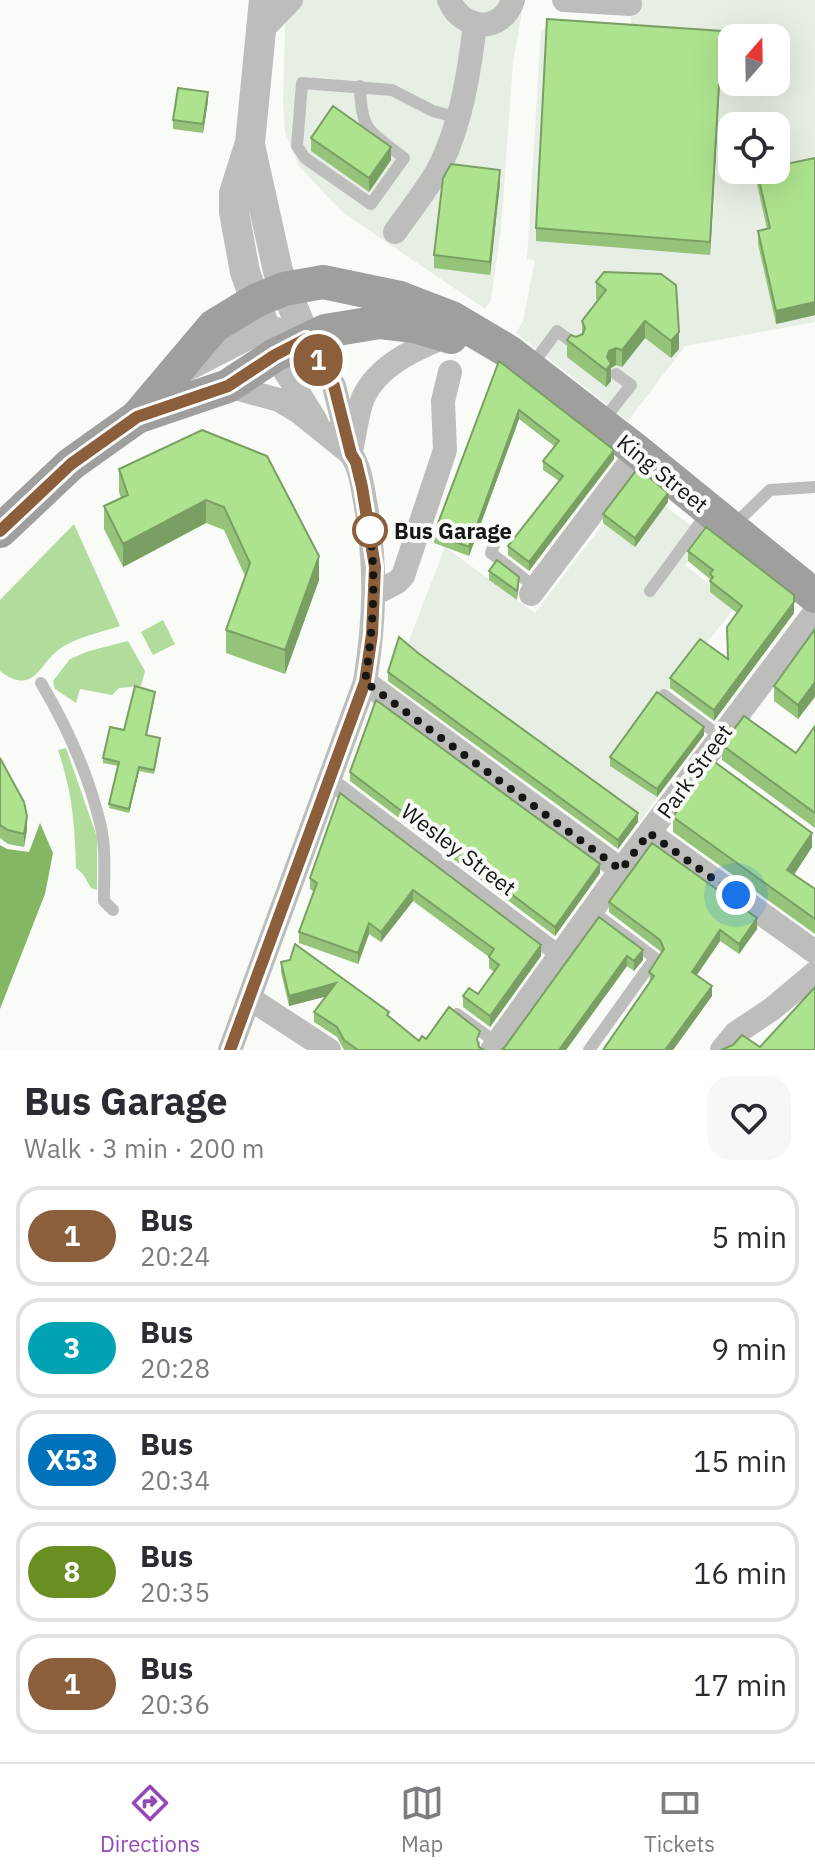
<!DOCTYPE html>
<meta charset="utf-8">
<style>
:root{--surface:#fff;--page:#f7f7f7;--text:#2b2b33;--muted:#7c7c81;--line:#e1e1e2;--accent:#9748b8}
body{margin:0;font-family:"IBM Plex Sans",sans-serif;background:var(--page);color:var(--text);height:100vh;display:flex;flex-direction:column;font-size:30px;white-space:nowrap}
*{box-sizing:border-box;margin:0}
p{font-size:26px;color:var(--muted)}
.icon{flex:none;width:44px;height:44px;fill:none;stroke:currentColor;stroke-width:2;stroke-linecap:round;stroke-linejoin:round}
.map{position:relative;height:1050px;overflow:hidden}
.panel{display:flex;flex-direction:column;background:var(--surface);flex:1}
.panel>*{flex:none}
.badge{padding:0 16px;border-radius:26px;font-size:28px;line-height:52px}
.needle{width:52px;rotate:20deg}
.fabs{position:absolute;left:718px;top:24px;display:grid;gap:16px}
.fabs a{display:grid;place-items:center;width:72px;height:72px;border-radius:16px;background:var(--surface);box-shadow:0 8px 32px #0002;font-size:40px}
.you{position:absolute;width:40px;height:40px;margin:-20px;border:6px solid #fff;border-radius:50%;background:#1a73e8;box-shadow:0 0 0 12px #1a73e833}
.map>.badge{position:absolute;translate:-50% -50%;box-shadow:0 0 0 4px #fff}
.round{display:grid;place-items:center;flex:none;width:84px;height:84px;border-radius:24px;background:var(--page)}
.summary{display:flex;align-items:center;justify-content:space-between;height:136px;padding:0 24px}
h1{font-size:38px;font-weight:700;line-height:60px}
ul{padding:0;list-style:none}
li{display:flex;align-items:center;gap:24px;height:100px;margin:0 16px 12px;padding:0 8px;border:4px solid var(--line);border-radius:24px}
li div{flex:1}
li b{display:block;font-size:30px}
li em{font-style:normal}
li .badge{min-width:88px;font-weight:700;text-align:center}
.tabs{display:flex;justify-content:space-around;align-items:center;height:112px;border-top:2px solid var(--line);background:var(--surface);font-size:22px;color:var(--muted)}
.tabs a{display:grid;justify-items:center;gap:4px}
.tabs .on{color:var(--accent)}
.map>svg:first-child{display:block}
.built{fill:#e7eee3;fill-rule:evenodd}
.green{fill:#b2dc9b}
.water{fill:#83b764}
.lines{fill:none;stroke-linecap:round;stroke-linejoin:round}
.service{stroke:#bdbebc;stroke-width:12}
.pedestrian{stroke:#bdbebc;stroke-width:18}
.minor{stroke:#bdbebc;stroke-width:24}
.tertiary{stroke:#bdbebc;stroke-width:30}
.secondary{stroke:#9fa09e;stroke-width:34}
.wall{fill:#95c37a}
.shaded-wall{fill:#799f63}
.building{fill:#ade38e;stroke:#799f63;stroke-width:2}
.line-casing{stroke:#fff;stroke-width:18}
.line{stroke:#8b5e3c;stroke-width:12}
.walk{stroke:#161715;stroke-width:8;stroke-dasharray:0 14.4}
.stop-dot{fill:#fff;stroke:#8b5e3c;stroke-width:4}
.labels{text-anchor:middle;dominant-baseline:central;stroke-width:8;stroke-linejoin:round;paint-order:stroke}
.street-label{font-size:22px;fill:#161715;stroke:#f8fbf6}
.stop-label{font-size:22px;font-weight:bold;fill:#161715;stroke:#f8fbf6;text-anchor:start}
</style>
<div class="map">
<svg width="815" height="1050" viewBox="0 0 815 1050">
<rect width="100%" height="100%" fill="#f8fbf6"/>
<path class="built" d="M286,0h238l-11,63 -12,166 -10,71 -6,9 -143,-97 -43,-46 -14,-34 -2,-30z
M629,0h186v322l-130,24 -57,75 -112,-88 7,-12 12,-60 -8,-2 14,-227 8,-9 83,5zM732,38h44v44h-44zM732,126h44v44h-44z
M665,506l41,31 -21,28 28,22 20,23 -63,79 -4,-1 -55,76 46,34 -18,25 -234,-172 40,-104 90,66 69,-90 31,24z"/>
<path class="green" d="M74,524l46,102c-18,6 -38,10 -54,19 -27,13 -29,54 -66,26v-71z
M163,620l12,24 -22,11 -12,-23z
M128,641l17,30 -4,15 -22,2 -7,7 -32,-6 -4,14 -21,-14 -2,-8 17,-22 19,-8z
M66,748l31,89v53l-6,-2 -8,-14 -7,-6c-1,-43 -4,-77 -18,-118z"/>
<path class="water" d="M40,823l13,30 -8,41 -45,115v-164l7,4 22,3z"/>
<g class="lines">
<path class="service" d="M360,86c1,47 10,45 44,72l-33,46 -66,-46 -8,-12 5,-63 90,7 41,21 25,7
M532,365l25,-34 19,14
M602,422l29,-37 -15,-11
M734,525l36,-35 45,-3
M496,540l-5,13 45,35
M650,591l58,-79
M41,683c27,45 48,93 60,144 5,24 3,49 3,74l9,9
M664,695l56,41
M457,1014l40,29
M589,1050l66,-92 -63,-47"/>
<path class="pedestrian" d="M330,781l230,174"/>
<path class="minor" d="M449,0c13,31 53,34 64,0
M564,0l66,4
M261,31l30,-31
M395,232c15,-22 34,-44 46,-68 21,-44 28,-91 34,-140
M275,355l41,66
M178,374l86,-44 13,-1 29,10 28,47 17,68c9,13 11,31 14,47 12,64 10,118 0,181l-135,368
M228,386l51,14 20,12 52,42
M352,447c3,-15 5,-34 11,-49 15,-33 52,-49 84,-62
M374,594l23,-12 6,-6 42,-126 -2,-49 7,-29
M531,594l107,-142
M365,682l256,188
M649,833l166,119
M249,998l80,52
M492,1050l129,-180 194,-258
M722,1050l14,-17 36,-24 43,-36"/>
<path class="tertiary" d="M264,0l-14,143 -16,50v19l11,60 30,83
M250,145l28,126 28,68"/>
<path class="secondary" d="M137,417l77,-91 41,-25 29,-12 39,-7 77,16 52,20 57,34 129,100 177,144
M0,531l71,-67 66,-47 91,-31 47,-31 50,-24 55,-9 34,4 37,11"/>
</g>
<path class="wall" d="M722,44l-12,211 -174,-14v-13z
M208,101l-5,32 -30,-4v-9z
M311,138l80,22 -22,32 -58,-41z
M815,158v157l-39,9 -18,-80v-13l9,-2 -10,-45v-13z
M500,183l-10,92 -56,-7v-13z
M604,272l75,77 -8,9 -26,-20 -23,29 -6,-2 -5,3v13l-5,6 -39,-30v-17l15,-6v-13l16,-20 -2,-2v-17z
M499,361l115,98 -85,112 -21,-16v-9l51,-65 -16,-11v-9l11,-15 -35,-27 -50,137 -35,-13v-9z
M202,430l117,150 -34,94 -59,-21v-23l19,-54 -21,-46 -18,-7 -83,44 -19,-38v-23l17,-8 -2,-6v-23z
M668,502l-33,45 -32,-24v-9z
M688,551l106,44v18l-80,108 -44,-33v-10l58,-19 9,-46 -27,-21v-13l-22,-18z
M489,571l30,15 -2,14 -28,-20z
M815,629l-17,90 -24,-18v-15z
M388,672l250,150 -20,27 -230,-168z
M155,696l-8,39 13,8 -6,31 -15,-3 -10,42 -20,-5 9,-42 -15,-3v-5l21,-28z
M815,726v102l-93,-68v-15l74,8z
M704,735l-47,62 -47,-31v-9z
M0,758l27,71 -3,18 -16,-3 -8,-6z
M350,772l250,101 -45,63 -205,-155z
M340,793l201,163 -51,71 -27,-20v-11l15,-2 16,-22 -5,-4v-11l-76,-56 -32,41 -12,-8 -11,30 -59,-21v-11l15,-40 -4,-3v-11z
M682,799l130,48 -18,28 21,14v45l-142,-102v-15l9,-13z
M609,902l148,27 -18,25 -19,-13 -23,34 15,21 -39,54h-70l47,-68 -1,-10 12,-19 -1,-2 -51,-39z
M599,917l44,43 -9,11 -7,-5 -61,84h-65l3,-2z
M281,962l108,55 30,24 7,-2 54,3 -1,5 5,3h-140l-7,-13 -23,-15v-10l12,-16 -37,10 -8,-34z"/>
<path class="shaded-wall" d="M722,31v13l-12,211v-13z
M208,92v9l-5,32v-9z
M391,147v13l-22,32v-14z
M500,170v13l-10,92v-13z
M815,302v13l-39,9v-13z
M645,321v17l-23,29v-17z
M679,332v17l-8,9v-17z
M616,348v17l-5,3v13l-5,6 1,-30 2,-6z
M519,410v9l-50,137v-9z
M614,450v9l-85,112v-9z
M668,493v9l-33,45v-9z
M206,500v23l-83,44v-23z
M319,556v24l-34,94v-24z
M794,602v11l-80,108v-11z
M815,682v15l-17,22v-14z
M704,727v8l-47,62v-8z
M139,767v4l-10,42v-4z
M638,813v9l-20,27v-9z
M27,816v13l-3,18v-13z
M812,833v14l-25,38v-15z
M600,864v9l-45,63v-9z
M413,890v11l-32,41v-10z
M757,918v11l-18,25v-10z
M369,923v11l-11,30v-11z
M720,930v11l-28,41v-10z
M541,945v11l-51,71v-11z
M643,950v10l-9,11v-10z
M627,956v10l-61,84h-7z
M336,983v11l-47,12v-10z
M712,986v10l-39,54h-8z"/>
<path class="building" d="M547,19l175,12 -12,211 -174,-14z
M178,88l30,4 -5,32 -30,-4z
M333,106l58,41 -22,31 -58,-40z
M815,158v144l-39,9 -18,-80 12,-3 -13,-57 19,-1v-4z
M451,164l49,6 -10,92 -56,-7 9,-77z
M604,272l57,2 15,11 3,47 -8,9 -26,-20 -23,29 -6,-2 -7,3 -2,6 4,7 -5,6 -39,-30 4,-5 5,2 7,-3 2,-6 -3,-7 24,-31 -10,-8z
M499,361l115,89 -85,112 -21,-16 55,-70 -20,-15 16,-20 -40,-31 -50,137 -35,-13z
M202,430l65,26 52,100 -34,94 -59,-20 24,-67 -26,-56 -18,-7 -83,44 -19,-38 24,-11 -9,-26z
M638,468l30,25 -33,45 -32,-24z
M706,527l88,68v7l-80,108 -44,-32 30,-39 28,20 -1,-32 15,-21 -32,-25 3,-4 -3,-3 3,-4 -25,-19z
M497,560l22,17 -2,14 -28,-20z
M815,629v53l-17,23 -24,-19z
M399,637l19,16 220,160 -20,27 -230,-168z
M135,686l20,6 -9,43 14,3 -6,32 -15,-3 -10,42 -20,-5 10,-42 -16,-4 7,-31 14,3z
M657,692l47,35 -47,62 -47,-32z
M376,700l224,164 -45,63 -205,-155z
M744,716l52,37 19,-27v87l-93,-68z
M0,758l24,44 3,14 -3,18 -16,-4 -8,-5z
M712,760l100,73 -25,37 28,19v30l-142,-102 11,-16 -2,-2z
M340,793l201,152 -51,71 -27,-20 6,-8 9,6 21,-29 -10,-8 5,-8 -81,-59 -32,42 -12,-9 -11,30 -59,-21 18,-49 -7,-5z
M652,843l105,75 -18,26 -19,-14 -28,42 20,14 -47,64h-62l51,-74 -5,-4 15,-23 -4,-9 -51,-38z
M599,917l44,33 -9,11 -7,-5 -68,94h-58l3,-2z
M295,944l94,68 -2,3 32,26 3,-5 4,3 23,-32 31,24 -3,8 2,8 5,3h-126l-14,-10 -7,-13 -23,-15 22,-29 -47,13 -8,-34 9,-2z
M815,987v63h-94l12,-5 9,-10 18,12z"/>
<g class="lines">
<g class="line-casing">
<path id="line" d="M0,531l71,-67 66,-47 91,-31 47,-31 31,-16 28,47 17,68 5,8 6,25 13,80 -3,67 -7,48 -135,368"/>
</g>
<use href="#line" class="line"/>
<path class="walk" d="M370,530l-1,-6c8,54 4,105 -4,158l256,188 28,-37 87,62"/>
</g>
<circle class="stop-dot" cx="370" cy="530" r="16"/>
<g class="labels">
<g class="street-label">
<text transform="translate(663 473) rotate(39)">King Street</text>
<text transform="translate(694 771) rotate(-54)">Park Street</text>
<text transform="translate(459 849) rotate(37)">Wesley Street</text>
</g>
<g class="stop-label">
<text x="394" y="530">Bus Garage</text>
</g>
</g>
</svg>
<div class="fabs">
<a><svg class="needle" viewBox="-14 -14 28 28"><path d="M0-13l5 13h-10z" fill="#e53935"/><path d="M0 13l5-13h-10z" fill="#7c7c81"/></svg></a>
<a><svg class="icon" aria-label="locate" viewBox="0 0 24 24"><circle cx="12" cy="12" r="6"/><path d="M12 2v4M12 18v4M2 12h4M18 12h4"/></svg></a>
</div>
<div class="you" style="left:736px;top:895px"></div>
<b class="badge" style="left:318px;top:360px;background:#8b5e3c;color:#fff">1</b>
</div>
<section class="panel">
<div class="summary"><div><h1>Bus Garage</h1><p>Walk · 3 min · 200 m</p></div><a class="round"><svg class="icon" aria-label="heart" viewBox="0 0 24 24"><path d="M12 20l-8-8c-3-5 5-10 8-4 3-6 11-1 8 4z"/></svg></a></div>
<ul>
<li><span class="badge" style="background:#8b5e3c;color:#fff">1</span><div><b>Bus</b><p>20:24</p></div><em>5 min</em></li>
<li><span class="badge" style="background:#00a3b4;color:#fff">3</span><div><b>Bus</b><p>20:28</p></div><em>9 min</em></li>
<li><span class="badge" style="background:#0072bc;color:#fff">X53</span><div><b>Bus</b><p>20:34</p></div><em>15 min</em></li>
<li><span class="badge" style="background:#6b8e23;color:#fff">8</span><div><b>Bus</b><p>20:35</p></div><em>16 min</em></li>
<li><span class="badge" style="background:#8b5e3c;color:#fff">1</span><div><b>Bus</b><p>20:36</p></div><em>17 min</em></li>
</ul>
</section>
<nav class="tabs">
<a class="on"><svg class="icon" aria-label="directions" viewBox="0 0 24 24"><path d="M12 3l9 9-9 9-9-9zM9 14v-3h6M13 9l2 2-2 2"/></svg>Directions</a>
<a><svg class="icon" aria-label="map" viewBox="0 0 24 24"><path d="M3 6l6-2 6 2 6-2v14l-6 2-6-2-6 2zM9 4v14M15 6v14"/></svg>Map</a>
<a><svg class="icon" aria-label="tickets" viewBox="0 0 24 24"><path d="M3 7h18v10H3zM15 7v10"/></svg>Tickets</a>
</nav>
